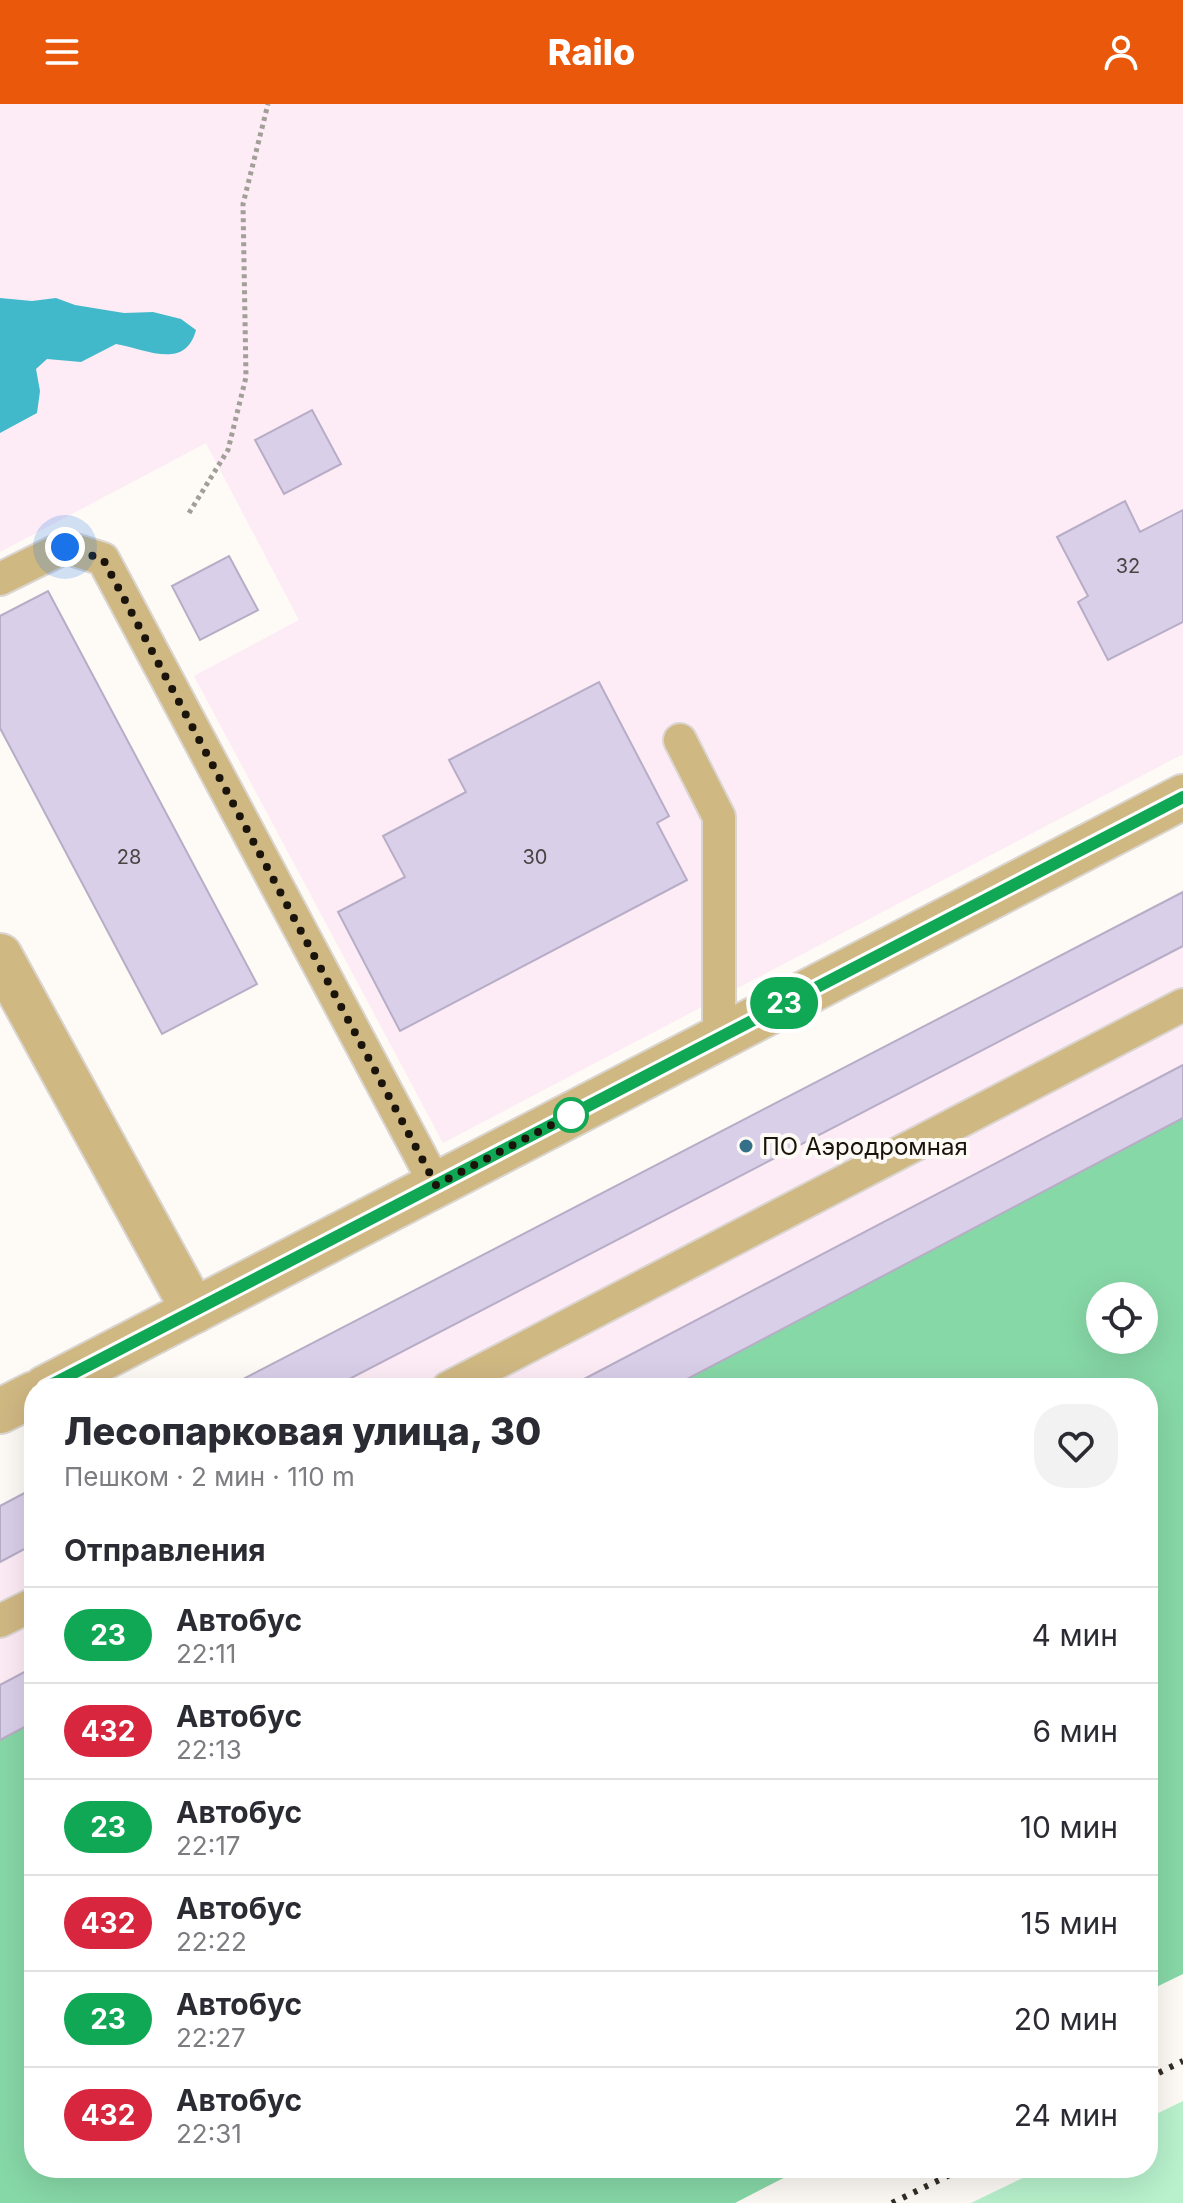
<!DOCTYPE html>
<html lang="ru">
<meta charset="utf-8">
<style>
:root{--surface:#fff;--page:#f2f2f3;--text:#2b2b33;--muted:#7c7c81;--line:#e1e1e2;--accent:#ea580c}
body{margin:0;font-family:Inter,sans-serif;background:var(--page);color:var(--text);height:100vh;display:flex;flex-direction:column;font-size:30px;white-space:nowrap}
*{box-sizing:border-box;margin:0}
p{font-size:26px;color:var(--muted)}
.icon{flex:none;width:44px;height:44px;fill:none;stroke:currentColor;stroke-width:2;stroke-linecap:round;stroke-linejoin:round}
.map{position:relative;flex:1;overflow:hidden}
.sheet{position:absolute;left:24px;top:1274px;width:1134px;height:800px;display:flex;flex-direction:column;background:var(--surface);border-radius:32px;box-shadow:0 8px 32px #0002}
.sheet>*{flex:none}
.badge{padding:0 16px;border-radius:26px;font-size:28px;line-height:52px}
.controls{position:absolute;left:1086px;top:1178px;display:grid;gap:16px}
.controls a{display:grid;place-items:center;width:72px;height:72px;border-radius:50%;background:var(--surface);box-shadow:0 8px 32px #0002;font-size:40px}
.you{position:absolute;width:40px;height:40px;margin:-20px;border:6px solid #fff;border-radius:50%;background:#1a73e8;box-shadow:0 0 0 12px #1a73e833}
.map>.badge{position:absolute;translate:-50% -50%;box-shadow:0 0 0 4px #fff}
h2{padding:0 40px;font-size:30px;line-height:72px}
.round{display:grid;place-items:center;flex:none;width:84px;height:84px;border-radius:32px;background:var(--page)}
.summary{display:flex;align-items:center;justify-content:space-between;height:136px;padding:0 40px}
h1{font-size:38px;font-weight:800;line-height:60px}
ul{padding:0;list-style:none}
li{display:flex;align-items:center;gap:24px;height:96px;padding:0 40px;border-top:2px solid var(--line)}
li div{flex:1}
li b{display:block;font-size:30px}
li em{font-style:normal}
li .badge{min-width:88px;font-weight:700;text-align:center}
header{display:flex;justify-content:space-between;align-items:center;height:104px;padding:0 40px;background:var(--accent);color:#fff;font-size:36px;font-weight:800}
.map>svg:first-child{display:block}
.industrial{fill:#fdebf6}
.green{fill:#b8f1cc}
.forest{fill:#87d8a7;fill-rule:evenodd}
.water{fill:#41b9ca}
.building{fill:#d9cfe9;stroke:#b7adc6;stroke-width:2}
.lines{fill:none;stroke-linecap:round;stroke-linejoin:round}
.service-casing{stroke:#dad5d0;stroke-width:36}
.minor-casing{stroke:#dad5d0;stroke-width:48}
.tertiary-casing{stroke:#dad5d0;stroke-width:48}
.path{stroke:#a29e98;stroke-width:5;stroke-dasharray:4 4;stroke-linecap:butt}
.service{stroke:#d0b883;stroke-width:32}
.minor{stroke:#d0b883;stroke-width:44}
.tertiary{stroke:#d0b883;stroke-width:44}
.rail{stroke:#332d25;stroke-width:6;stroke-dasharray:4 8;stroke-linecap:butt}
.line-casing{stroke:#fff;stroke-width:18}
.line{stroke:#10a855;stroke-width:12}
.walk{stroke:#1a140b;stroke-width:8;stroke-dasharray:0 14.4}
.stop-dot{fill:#fff;stroke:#10a855;stroke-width:4}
.poi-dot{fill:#357088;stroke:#fefaf6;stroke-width:3}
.labels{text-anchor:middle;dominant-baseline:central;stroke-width:8;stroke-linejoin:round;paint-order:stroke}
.number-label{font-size:20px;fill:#4a4342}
.poi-label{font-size:24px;fill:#1a140b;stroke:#fefaf6;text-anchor:start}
</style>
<header><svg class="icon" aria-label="menu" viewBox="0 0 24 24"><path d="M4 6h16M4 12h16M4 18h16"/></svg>Railo<svg class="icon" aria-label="person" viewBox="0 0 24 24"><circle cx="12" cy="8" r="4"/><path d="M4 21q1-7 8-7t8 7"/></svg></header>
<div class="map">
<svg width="1183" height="2099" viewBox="0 0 1183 2099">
<rect width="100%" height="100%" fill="#fefaf6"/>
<path class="industrial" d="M0,0h1183v650l-740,389 -249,-467 105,-56 -93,-177 -206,109z
M1183,788v226l-513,270h-444z
M34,1384v234l-34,18v-234z"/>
<path class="green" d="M1183,1997v102h-212l72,-35h105v-50z"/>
<path class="forest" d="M1183,1014v856l-35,17v-603h-478zM1100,1192h44v44h-44z
M34,1618v446h769l-68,35h-735v-463z"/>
<path class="water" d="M0,194l32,3 24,-3 19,7 49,8 29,-1 28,7 15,11c-11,41 -50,19 -80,14l-35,18 -34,-3 -11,10 4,22 -3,22 -37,20z"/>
<path class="building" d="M312,306l29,54 -57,30 -29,-54z
M1125,397l15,31 43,-22v112l-75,38 -30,-58 10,-6 -31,-59z
M229,452l29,54 -58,30 -28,-54z
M48,487l209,393 -95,50 -162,-306v-112z
M599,578l70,134 -12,7 30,57 -287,151 -62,-119 67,-35 -22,-41 83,-44 -17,-32z
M1183,788v54l-851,442h-106z
M1183,961v53l-513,270h-103z
M34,1384v56l-34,18v-56z
M34,1563v55l-34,18v-55z"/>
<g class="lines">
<g class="service-casing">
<path id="service" d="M0,475l65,-32 38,12 333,626
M680,636l39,77v220
M448,1284l735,-383
M0,1517l34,-17"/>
</g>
<g class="minor-casing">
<path id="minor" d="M0,852l194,355"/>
</g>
<g class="tertiary-casing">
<path id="tertiary" d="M45,1284l1138,-591
M0,1307l34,-17"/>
</g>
<path class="path" d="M189,409l39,-63 18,-73 -3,-173 25,-100"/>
<use href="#service" class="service"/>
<use href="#minor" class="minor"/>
<use href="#tertiary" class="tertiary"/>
<path class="rail" d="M1148,1974l35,-17
M892,2099l72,-35"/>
</g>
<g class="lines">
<g class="line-casing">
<path id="line" d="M45,1284l1138,-591"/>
</g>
<use href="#line" class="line"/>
<path class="walk" d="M65,443l38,12 333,626 148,-77 -13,7"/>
</g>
<circle class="stop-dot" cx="571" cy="1011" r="16"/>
<circle class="poi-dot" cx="746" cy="1042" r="8"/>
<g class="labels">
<g class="number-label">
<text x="1128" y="462">32</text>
<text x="129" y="753">28</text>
<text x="535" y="753">30</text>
</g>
<g class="poi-label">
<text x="762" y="1042">ПО Аэродромная</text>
</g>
</g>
</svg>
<div class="controls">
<a><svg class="icon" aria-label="locate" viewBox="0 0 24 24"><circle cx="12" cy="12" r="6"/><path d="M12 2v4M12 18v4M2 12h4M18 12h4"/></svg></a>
</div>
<div class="you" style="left:65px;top:443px"></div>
<b class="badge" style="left:784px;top:899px;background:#10a855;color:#fff">23</b>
<section class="sheet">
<div class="summary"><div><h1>Лесопарковая улица, 30</h1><p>Пешком · 2 мин · 110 m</p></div><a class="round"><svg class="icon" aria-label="heart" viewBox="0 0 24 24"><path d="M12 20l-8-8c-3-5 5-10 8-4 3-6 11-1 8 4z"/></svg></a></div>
<h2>Отправления</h2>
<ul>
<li><span class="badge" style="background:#10a855;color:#fff">23</span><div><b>Автобус</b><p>22:11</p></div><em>4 мин</em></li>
<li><span class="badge" style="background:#d7263d;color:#fff">432</span><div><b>Автобус</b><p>22:13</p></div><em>6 мин</em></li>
<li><span class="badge" style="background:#10a855;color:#fff">23</span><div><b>Автобус</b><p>22:17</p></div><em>10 мин</em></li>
<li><span class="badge" style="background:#d7263d;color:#fff">432</span><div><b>Автобус</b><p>22:22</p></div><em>15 мин</em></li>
<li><span class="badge" style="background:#10a855;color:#fff">23</span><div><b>Автобус</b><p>22:27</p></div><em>20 мин</em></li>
<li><span class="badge" style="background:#d7263d;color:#fff">432</span><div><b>Автобус</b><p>22:31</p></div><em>24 мин</em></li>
</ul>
</section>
</div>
